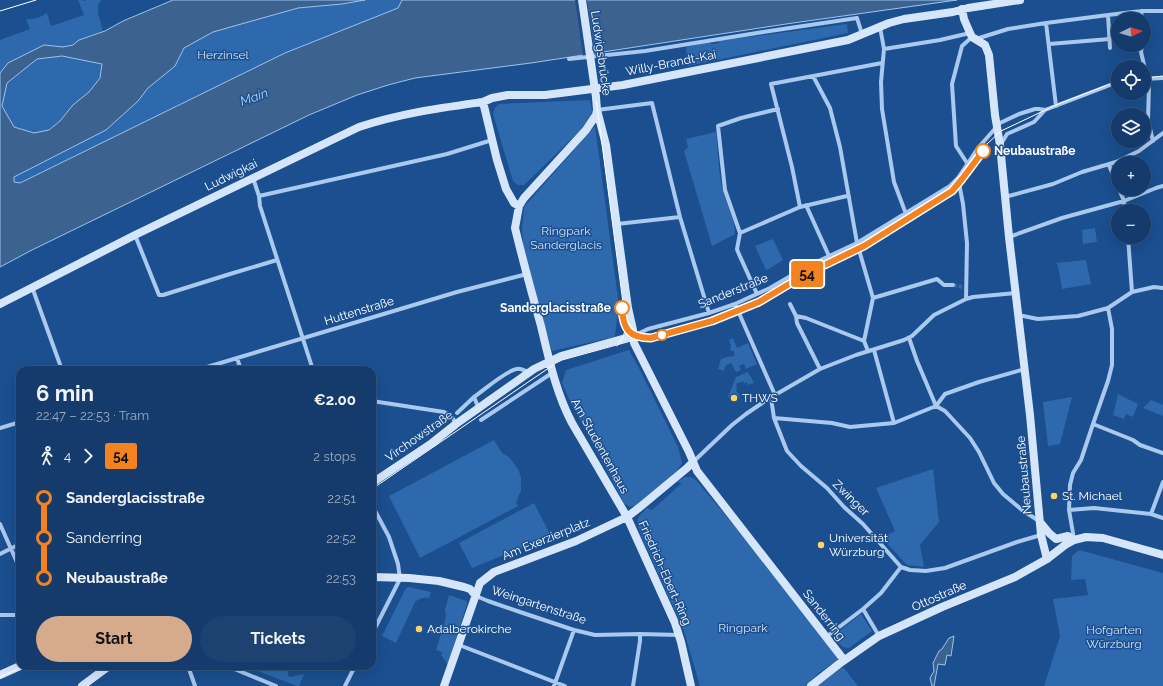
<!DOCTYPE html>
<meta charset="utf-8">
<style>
:root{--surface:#143b6b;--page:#1d4271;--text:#f1f3f6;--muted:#9dadc1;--line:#33557e;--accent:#d6ab8b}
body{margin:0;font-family:Raleway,sans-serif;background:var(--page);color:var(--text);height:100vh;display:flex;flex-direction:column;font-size:15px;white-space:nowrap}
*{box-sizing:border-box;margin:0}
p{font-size:13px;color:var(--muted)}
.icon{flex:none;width:22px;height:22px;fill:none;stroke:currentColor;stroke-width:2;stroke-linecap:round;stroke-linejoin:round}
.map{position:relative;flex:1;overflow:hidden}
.panel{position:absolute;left:16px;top:366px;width:360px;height:304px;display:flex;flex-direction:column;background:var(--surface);border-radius:12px;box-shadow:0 4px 16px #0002,0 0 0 1px var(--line)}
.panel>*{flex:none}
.badge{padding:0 8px;border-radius:3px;font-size:14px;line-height:26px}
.needle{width:26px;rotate:85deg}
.tools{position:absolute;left:1111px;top:12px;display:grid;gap:8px}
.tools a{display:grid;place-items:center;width:40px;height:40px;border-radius:50%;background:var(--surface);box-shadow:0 4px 16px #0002,0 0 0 1px var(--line);font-size:20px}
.map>.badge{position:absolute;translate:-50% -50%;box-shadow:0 0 0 2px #fff}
.legs{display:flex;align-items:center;gap:6px;height:44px;padding:0 20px;font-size:13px}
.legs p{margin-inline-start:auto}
.overview{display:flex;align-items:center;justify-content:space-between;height:68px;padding:0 20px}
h1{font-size:22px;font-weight:700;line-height:30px}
.action{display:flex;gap:8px;margin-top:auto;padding:8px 20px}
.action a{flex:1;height:46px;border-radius:24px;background:var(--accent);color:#111;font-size:16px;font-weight:700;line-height:46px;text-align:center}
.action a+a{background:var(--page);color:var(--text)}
ul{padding:0 20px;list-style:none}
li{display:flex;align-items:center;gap:14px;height:40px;font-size:15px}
li i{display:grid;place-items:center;width:6px;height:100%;margin:0 5px;background:currentColor}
li i::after{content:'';width:10px;height:10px;margin:-5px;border:3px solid;border-radius:50%;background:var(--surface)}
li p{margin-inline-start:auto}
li:first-child i{background:linear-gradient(#0000 50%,currentColor 0)}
li:last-child i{background:linear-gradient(currentColor 50%,#0000 0)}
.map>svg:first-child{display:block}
.green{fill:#2e69ad}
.water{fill:#3c6290;stroke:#9cc4f0;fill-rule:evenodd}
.pier{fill:#1b4f8f}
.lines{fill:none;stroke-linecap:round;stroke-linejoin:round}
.street-tunnel{stroke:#3d69a0;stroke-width:4;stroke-dasharray:4 2;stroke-linecap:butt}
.street{stroke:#a9c9ee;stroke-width:4}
.secondary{stroke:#d6e6fa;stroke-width:8}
.tram{stroke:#fff;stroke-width:1}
.secondary-bridge{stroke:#d6e6fa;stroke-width:8}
.line-1-casing{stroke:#fff;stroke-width:9}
.line-1{stroke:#f58220;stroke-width:6}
.stop-1-dot{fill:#fff;stroke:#f58220;stroke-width:2}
.poi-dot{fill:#ffd166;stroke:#1b4f8f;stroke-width:1.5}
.labels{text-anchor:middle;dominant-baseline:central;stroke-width:3;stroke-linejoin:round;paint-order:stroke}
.street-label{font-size:12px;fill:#fff;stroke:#1b4f8f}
.park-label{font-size:12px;fill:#cfe3fa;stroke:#1b4f8f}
.stop-label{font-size:12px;font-weight:bold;fill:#fff;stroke:#1b4f8f;text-anchor:start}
.poi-label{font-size:12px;fill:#fff;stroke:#1b4f8f;text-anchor:start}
.water-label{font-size:13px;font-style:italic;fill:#b5d3f5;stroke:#1b4f8f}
</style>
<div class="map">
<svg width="1163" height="686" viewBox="0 0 1163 686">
<rect width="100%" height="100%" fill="#1b4f8f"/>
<path class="green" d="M78,0h5v1l4,-1h13l1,1 -3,4v8l5,18 -24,9 -6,5 -10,2 -63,26v-33l30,-11 -4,-10c8,1 15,-2 21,-6l4,13 33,-11z
M365,0h37l-4,8 -113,45 -266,130 -5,-1v-5l124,-76 10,-13 27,-22 9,-18 29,-17 85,-23 44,-4z
M847,24l1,9 -160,33c-2,-7 -1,-13 -2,-19l24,-5 1,2 8,-1v-2z
M62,56l40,8 -2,14 -11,14 -16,13 -13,16 -11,9 -15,3 -20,-6 -12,-21 5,-23 29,-24z
M590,100l2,10 -1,6 -11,15 -56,54h-6l-5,-4 -20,-67 2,-6 4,-4z
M595,126l24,180 -4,29 -1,2 -62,14 -28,-99 -2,-22 2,-23z
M716,132c2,16 2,34 5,50 3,17 14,36 14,52l-23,12 -28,-95 4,-4 -2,-8z
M1095,228l2,14 -14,2 -1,-14z
M773,239l10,21 -14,9 -3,1 -11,-24z
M1086,260l5,24 -29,5 -4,-23 -2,-3z
M733,338l4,10 11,-5 9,21 -11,5 -2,-5 -5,2 2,4 -5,2 -5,-9 -5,2 -2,6 -6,-2 3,-10 10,-3 1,1 2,-1v-5h-3l-1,-2 1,-3 -2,-6z
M629,350l10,18 39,79 4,16 -6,9 -36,32 -10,3 -6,-4 -55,-104 -7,-16 4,-13z
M748,372l6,11 -6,2 -1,-3 -3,2 -1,-3 -7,3 1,3 -1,4 4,4 -1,1 1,2 -4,2 -8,-3 8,-20z
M1118,394l20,10 -5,13 -7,-3 -2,5 -11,-4z
M1072,397l-12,47 -12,2 -5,-44z
M1151,400l12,5v11l-20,-8z
M494,440l8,13 7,4 9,12 3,8v13l-5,13 2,3 -98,52 -31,-62z
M933,469l6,53 -19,23 4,22 -17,-2 -25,-27 13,-7 -19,-43z
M685,477h6l5,3 147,176 -24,17 -14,13h-105l-16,-55 -43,-96c-5,-16 -6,-15 6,-27l5,2 30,-27 -5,-1z
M534,503l17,33 -79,32 -13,-25z
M1079,550l84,23v113h-119l16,-50 -7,-37 35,-4 -3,-16 -14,1 1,-24z
M409,587l22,5 -2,6c-5,-1 -10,0 -14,4l-19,41 -14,-7 24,-48z
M449,595l17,6 1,3 -19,61 -7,-10 1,-3 -6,-2 9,-29 1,-6 -1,-5z
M861,614l11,17 -23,17c-8,0 -11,-6 -16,-12z
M257,666h29l3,11 15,-3 -5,12h-2l-39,-15z
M843,667l15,19h-42z"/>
<path class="water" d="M173,0h192l-23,4 -44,4 -85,24 -29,16 -9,18 -27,22 -10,13 -32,29 -92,47v5l6,1 265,-130 113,-45 4,-8h555l-171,24 -255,39 -116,15 -27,7 -31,10 -48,20 -277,135 -32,17v-194l8,-10 36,-18 19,2 10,-2 6,-5 26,-9 18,-10zM62,56l40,8 -2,14 -11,14 -16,13 -13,16 -11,9 -15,3 -20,-6 -12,-21 5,-23 30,-24z
M954,636l-3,20 -4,-1 -2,10 -7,-1 -4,22h-2l-2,-8 4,-7 -1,-8 6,-12 3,-2 7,-11z"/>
<path class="pier" d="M575,0h12l8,55 -12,1z"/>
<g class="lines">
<path class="street-tunnel" d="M953,285l9,2"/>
<path class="street" d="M1141,11l1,8
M1108,15l2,33
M1046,23l10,83
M880,27l4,22 -3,33 1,27 12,73 12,32
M976,39l32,-10 38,-6 62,-8 33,-4h22
M1049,44l61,-5
M1142,45l-1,7 8,34 -1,34 5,21
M884,49l56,-9 30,-7
M569,59l76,-8 118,-19 94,-14 5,16
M813,76l17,32 10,39 17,96 16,55 -9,43 4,10
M1144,79l19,-1
M597,110l55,-7 28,114 29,96
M1001,144l6,-10 27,-12 11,-12 73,-28
M967,163l-11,-17 -4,-62 10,-38 10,-9
M1109,165l9,23
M253,178l6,18 1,10 53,164
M958,178l5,26 4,39 -1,56
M1119,189l5,12 1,10
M259,196l188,-42 45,-14
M1005,197l48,-13 29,-12 34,-10 23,-11 24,-18
M806,205l23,51
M800,207l-8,-40 -21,-83 111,-21
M617,224l63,-7
M740,233l60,-26 47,-11 2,1
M135,235l24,60h4l67,-21 47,-14
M1009,237l53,-19 62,-17 32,-13 7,-2
M1128,237l4,55
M32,287l30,83
M757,294l-19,-42 -1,-3 3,-16 -15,-43 -7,-64 23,-8 37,-9
M873,298l64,-19 7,6h9
M735,304l40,91
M790,304l6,12 1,7 23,46
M1018,315l20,4 40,-3 30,-8 24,-16 22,-5 9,1
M796,316l10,2 58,23
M633,336l15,-7 61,-16 26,-9 35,-16 36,-21 51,-24 93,-57 8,-8 20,-30 22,-25 19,-9 16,-5h4l6,1
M909,338l8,23 19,45
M874,350l20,73
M237,358l4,12
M197,370l260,-78 70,-18
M771,398l3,20 13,33 14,15 26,22 17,19 19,17 38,43 9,3 16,1 19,-3 72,-26 24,-7
M372,401l72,11 8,5 4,7
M936,406l9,5 25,27 9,14 15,31 9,11 19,16 17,11
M936,406l9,-12 34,-12 46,-13
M479,409l-5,-12c10,-7 33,-27 43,-28 4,-1 8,2 12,3
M457,413l17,-16
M774,418l58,5 18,4 44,-4 42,-17
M481,420l71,-47
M1093,424l40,16 7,5 23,8
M0,428l20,-6
M693,462l39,-37 14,-11 22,-15 52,-30 36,-14 48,-15 8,-4 22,-21 32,-16 7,-2 43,-4
M372,505l17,32 9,27 2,15 -28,55
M1069,510l25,-2 57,6 12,4
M1151,514l12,-32
M0,524l20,45
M1074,539l-5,-29 1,-25 3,-12 8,-13 12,-36 15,-43 4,-16v-36l-4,-21
M0,554l20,-10
M476,596l12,5 32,11 54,18 21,5 45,-1 39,1
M863,609l16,27
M0,615h20
M826,637l37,-28 18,-16 20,-26
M459,645l106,41
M188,666l7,20
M227,666l49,20
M345,686l10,-20
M554,686l20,-56
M633,686l7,-45v-7"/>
<path class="secondary" d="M962,9l2,10 6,14 2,4 13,8 4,10 6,60 5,30 9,92 21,178 11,120 6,24
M596,97l1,13 9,35 22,163 5,22 1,13 55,109 8,19 147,189
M483,102l14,58 9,29 8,14 5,3
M597,110l-1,5 -10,15 -62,68 -5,8 -4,22c8,33 17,66 26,98 8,33 15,67 31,97l55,94 48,106 6,19 10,44
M0,304l135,-69 224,-108c42,-14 81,-19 124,-25l9,-4 16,-3h37l78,-10 225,-45 41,-17 15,-4 49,-7 15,-4 52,-8
M372,483l60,-40 24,-19 78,-55 27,-13 72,-20
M1040,522l9,11 7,6 12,-3 6,4
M372,577l37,1 30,3 25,6 6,2 6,7
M0,675l20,-9
M82,686l27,-20
M444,686l36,-103 14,-11 82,-31 51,-24 13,-10 47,-39 6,-6
M811,686l28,-22 40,-28 63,-29 73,-30 32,-18 18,-14 9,-5 12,-3 17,1 60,17"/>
<path class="tram" d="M583,0l42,318c1,11 0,19 -8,28
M0,11l36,-11
M1144,78l19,-2
M626,318c4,10 11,16 22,18
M372,489l184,-126 6,-3 149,-41 27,-9 20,-10 47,-27 58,-29 88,-55 10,-11 26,-34 14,-13 55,-26 62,-24
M0,677l25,-11"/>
<path class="secondary-bridge" d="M582,0l14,97"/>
</g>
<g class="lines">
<g class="line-1-casing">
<path id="line-1" d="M622,308c1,21 7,30 29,30l61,-17 47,-19 47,-28 58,-28 88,-55 10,-12 21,-28"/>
</g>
<use href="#line-1" class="line-1"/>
</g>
<g class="stop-1-dot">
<circle cx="983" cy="151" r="7"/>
<circle cx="622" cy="308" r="7"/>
<circle cx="662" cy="335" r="5"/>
</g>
<g class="poi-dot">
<circle cx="734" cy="398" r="4"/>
<circle cx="1054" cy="496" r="4"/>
<circle cx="821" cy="545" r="4"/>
<circle cx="419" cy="629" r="4"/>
</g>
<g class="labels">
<g class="street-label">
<text transform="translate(601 53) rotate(82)">Ludwigsbrücke</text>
<text transform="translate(671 63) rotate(-11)">Willy-Brandt-Kai</text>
<text transform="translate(231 175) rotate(-26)">Ludwigkai</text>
<text transform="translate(733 291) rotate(-22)">Sanderstraße</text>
<text transform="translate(359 311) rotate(-17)">Huttenstraße</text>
<text transform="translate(419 436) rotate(-35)">Virchowstraße</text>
<text transform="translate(600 446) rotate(61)">Am Studentenhaus</text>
<text transform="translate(1024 475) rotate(-95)">Neubaustraße</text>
<text transform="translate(851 498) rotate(44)">Zwinger</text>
<text transform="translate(546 539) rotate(-22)">Am Exerzierplatz</text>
<text transform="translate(665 573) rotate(66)">Friedrich-Ebert-Ring</text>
<text transform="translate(939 596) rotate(-24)">Ottostraße</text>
<text transform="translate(539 605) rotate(18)">Weingartenstraße</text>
<text transform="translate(824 615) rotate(52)">Sanderring</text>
</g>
<g class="park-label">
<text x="223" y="55">Herzinsel</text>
<text x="566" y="231">Ringpark<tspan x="566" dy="14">Sanderglacis</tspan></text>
<text x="743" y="628">Ringpark</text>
<text x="1114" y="630">Hofgarten<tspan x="1114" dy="14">Würzburg</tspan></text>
</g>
<g class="stop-label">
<text x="994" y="151">Neubaustraße</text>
<text x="611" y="308" text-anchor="end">Sanderglacisstraße</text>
</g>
<g class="poi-label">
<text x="742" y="398">THWS</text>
<text x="1062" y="496">St. Michael</text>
<text x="829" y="538">Universität<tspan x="829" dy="14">Würzburg</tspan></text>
<text x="427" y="629">Adalberokirche</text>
</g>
<g class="water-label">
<text transform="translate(254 97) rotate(-20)">Main</text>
</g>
</g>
</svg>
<div class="tools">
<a><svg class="needle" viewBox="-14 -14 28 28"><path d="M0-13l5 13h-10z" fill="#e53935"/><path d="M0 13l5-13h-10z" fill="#9dadc1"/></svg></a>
<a><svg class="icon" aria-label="locate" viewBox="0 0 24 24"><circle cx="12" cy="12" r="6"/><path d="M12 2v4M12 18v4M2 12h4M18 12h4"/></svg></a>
<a><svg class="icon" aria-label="layers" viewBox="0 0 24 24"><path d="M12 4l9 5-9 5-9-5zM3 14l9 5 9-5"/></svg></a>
<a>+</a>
<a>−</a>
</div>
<b class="badge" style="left:807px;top:274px;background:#f58220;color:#111">54</b>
<section class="panel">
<div class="overview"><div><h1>6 min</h1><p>22:47 – 22:53 · Tram</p></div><b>€2.00</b></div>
<div class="legs"><svg class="icon" aria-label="walk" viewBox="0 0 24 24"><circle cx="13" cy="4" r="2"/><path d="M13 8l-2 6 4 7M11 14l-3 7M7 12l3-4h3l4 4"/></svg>4<svg class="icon" aria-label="forward" viewBox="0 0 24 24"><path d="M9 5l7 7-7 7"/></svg><b class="badge" style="background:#f58220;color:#111">54</b><p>2 stops</p></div>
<ul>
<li><i style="color:#f58220"></i><b>Sanderglacisstraße</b><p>22:51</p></li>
<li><i style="color:#f58220"></i><span>Sanderring</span><p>22:52</p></li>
<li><i style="color:#f58220"></i><b>Neubaustraße</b><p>22:53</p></li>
</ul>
<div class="action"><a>Start</a><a>Tickets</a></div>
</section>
</div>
